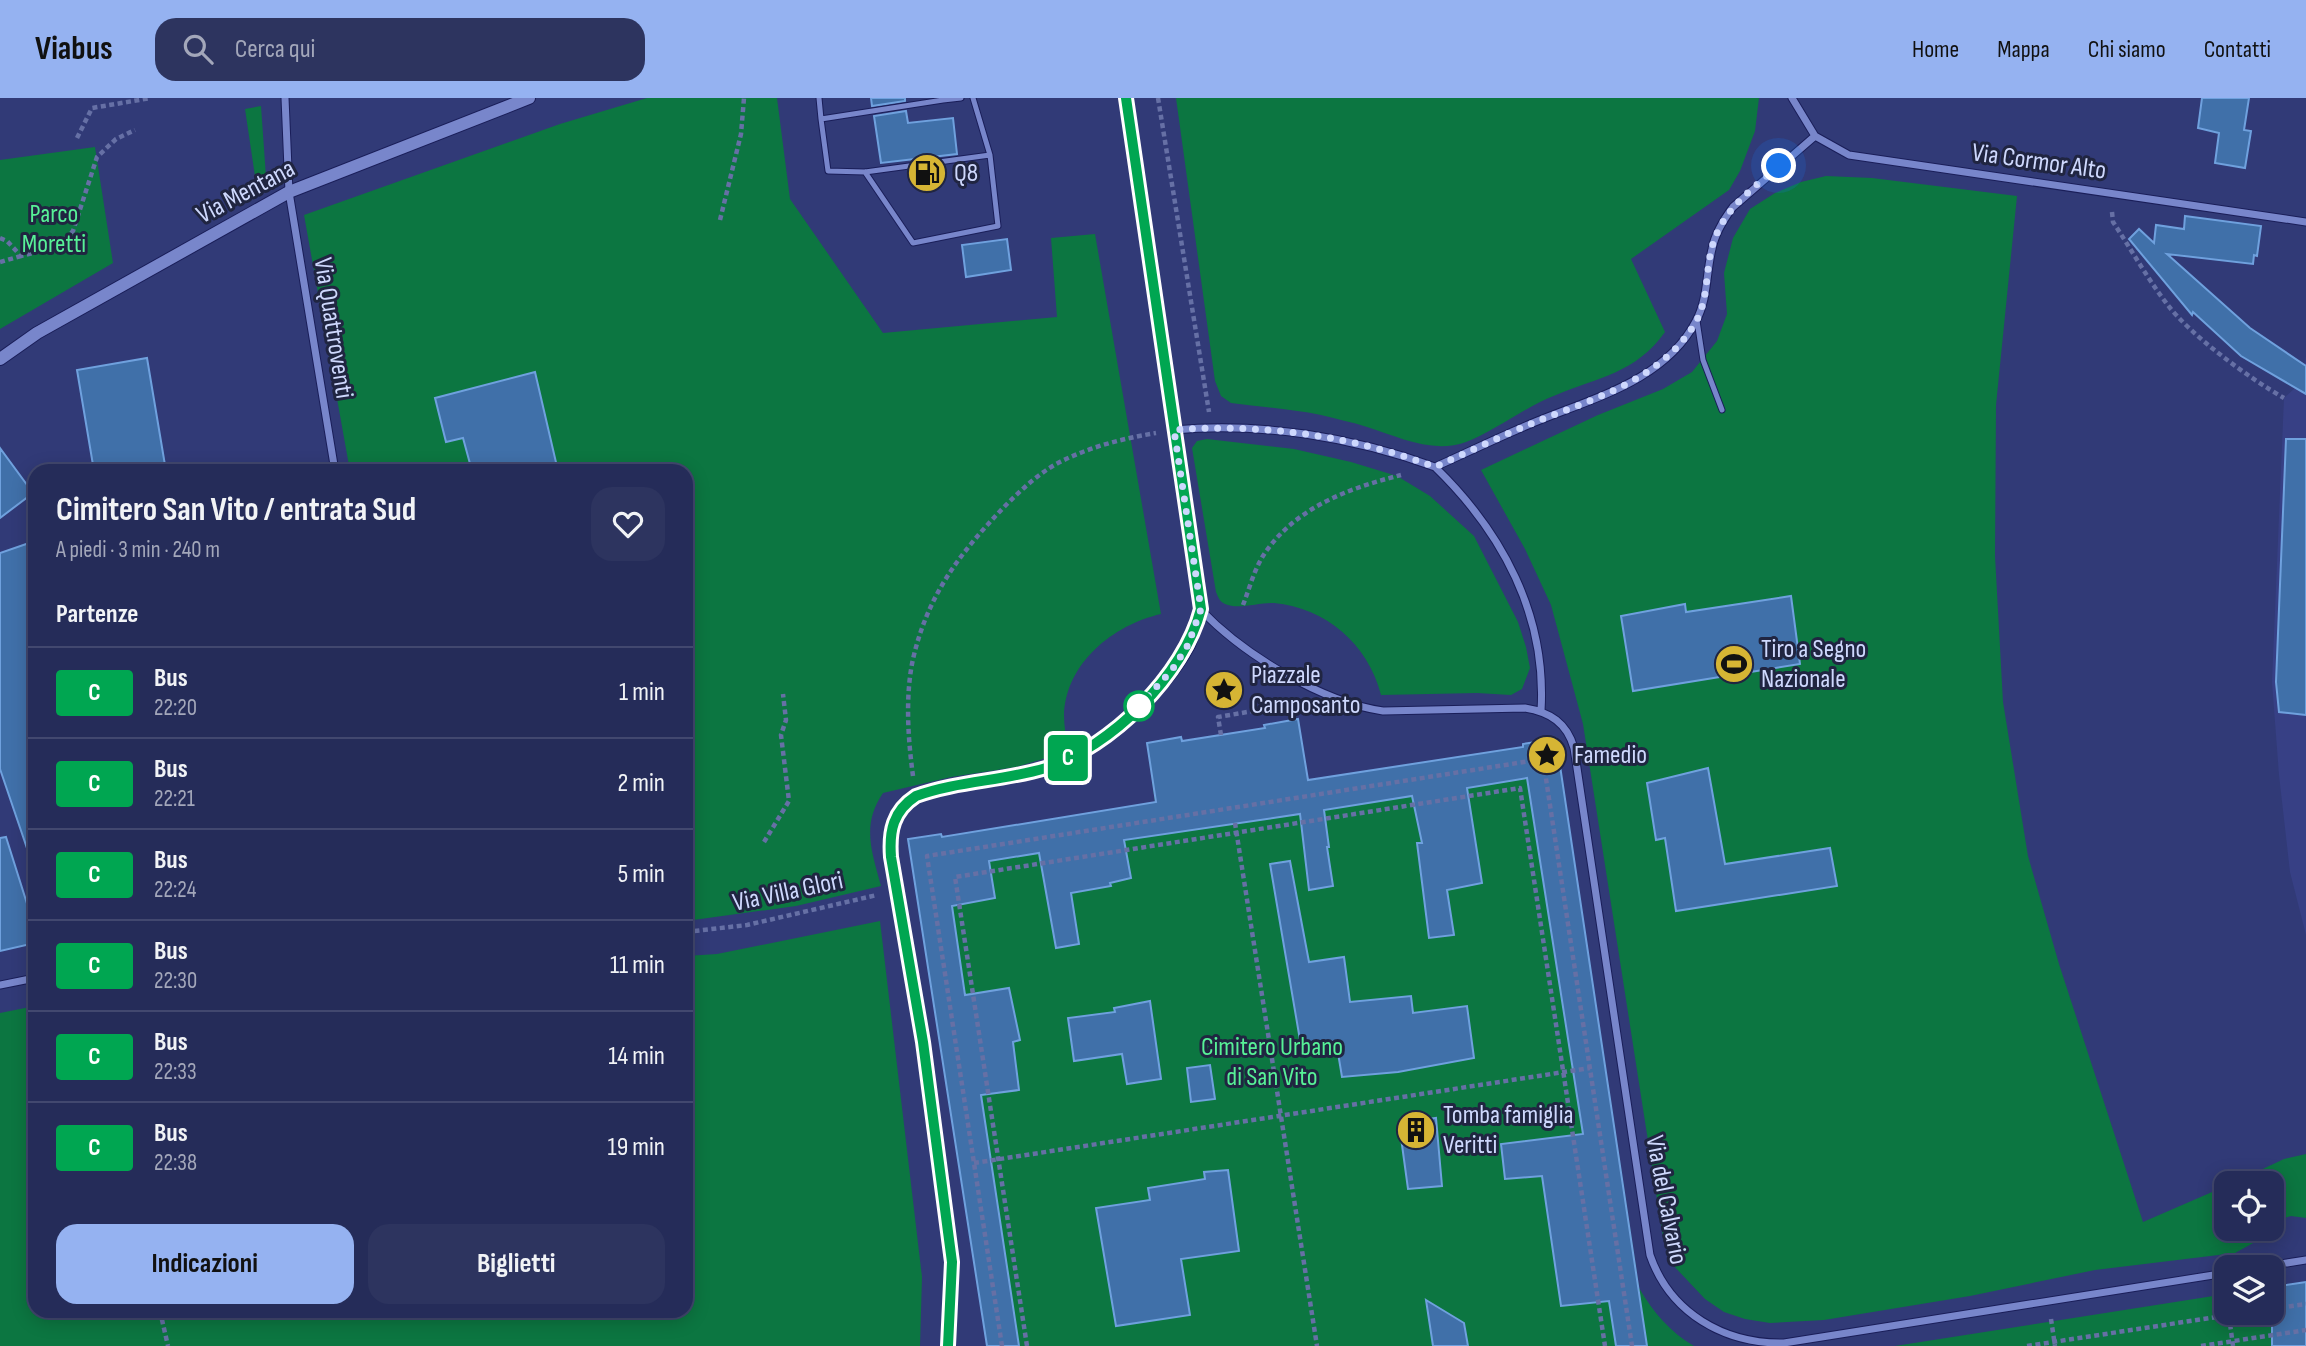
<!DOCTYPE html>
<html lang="it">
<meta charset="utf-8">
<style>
:root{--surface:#252c59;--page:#2d345f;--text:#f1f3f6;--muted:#a3a7ba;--line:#42486f;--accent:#95b2f1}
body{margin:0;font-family:"Sofia Sans Condensed",sans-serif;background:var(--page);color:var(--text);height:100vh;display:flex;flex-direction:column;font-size:26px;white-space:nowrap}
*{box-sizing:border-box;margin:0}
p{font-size:23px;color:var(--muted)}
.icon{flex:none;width:38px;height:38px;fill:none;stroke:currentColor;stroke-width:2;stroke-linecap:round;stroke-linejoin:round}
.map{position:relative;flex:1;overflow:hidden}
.drawer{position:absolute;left:28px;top:366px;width:665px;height:854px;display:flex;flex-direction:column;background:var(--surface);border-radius:21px;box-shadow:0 4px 18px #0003,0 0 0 2px var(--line)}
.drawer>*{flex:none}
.badge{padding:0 14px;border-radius:5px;font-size:24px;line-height:46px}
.buttons{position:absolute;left:2214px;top:1073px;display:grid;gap:14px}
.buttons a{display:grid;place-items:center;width:70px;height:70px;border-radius:14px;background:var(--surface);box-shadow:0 4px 18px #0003,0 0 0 2px var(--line);font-size:35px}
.you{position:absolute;width:35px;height:35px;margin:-18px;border:5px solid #fff;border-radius:50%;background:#1a73e8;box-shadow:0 0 0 10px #1a73e833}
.map>.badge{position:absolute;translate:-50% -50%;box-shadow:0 0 0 4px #fff}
h2{padding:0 28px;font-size:26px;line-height:63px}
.round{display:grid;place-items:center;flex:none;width:74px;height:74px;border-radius:21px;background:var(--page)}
.overview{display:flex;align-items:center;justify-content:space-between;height:119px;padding:0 28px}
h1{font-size:33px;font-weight:700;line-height:52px}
.button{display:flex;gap:14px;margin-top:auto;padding:14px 28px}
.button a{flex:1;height:80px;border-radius:21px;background:var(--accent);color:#111;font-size:28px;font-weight:700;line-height:80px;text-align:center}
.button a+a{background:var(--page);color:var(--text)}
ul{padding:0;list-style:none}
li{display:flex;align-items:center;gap:21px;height:91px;padding:0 28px;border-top:2px solid var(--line)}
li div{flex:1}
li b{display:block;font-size:26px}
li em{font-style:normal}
li .badge{min-width:77px;font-weight:700;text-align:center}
header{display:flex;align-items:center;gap:42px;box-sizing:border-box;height:98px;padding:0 35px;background:var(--accent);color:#111}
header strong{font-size:33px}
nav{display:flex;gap:38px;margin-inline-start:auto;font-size:24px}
.search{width:490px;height:63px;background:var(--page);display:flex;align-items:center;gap:18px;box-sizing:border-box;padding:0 24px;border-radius:21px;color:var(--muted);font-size:26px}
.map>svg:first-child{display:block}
.built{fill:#374085}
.green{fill:#0c7641}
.building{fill:#4070a9;stroke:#6fa1de;stroke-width:2}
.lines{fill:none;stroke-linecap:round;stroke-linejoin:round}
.service-casing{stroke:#1a1e59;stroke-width:7}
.minor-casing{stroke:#1a1e59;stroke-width:9}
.tertiary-casing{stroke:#1a1e59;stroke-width:14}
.path{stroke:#6670a5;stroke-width:4.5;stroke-dasharray:5 3.5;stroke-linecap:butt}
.service{stroke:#7886cb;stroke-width:5}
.minor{stroke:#7886cb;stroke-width:7}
.tertiary{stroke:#7886cb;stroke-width:12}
.line-casing{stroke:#fff;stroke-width:16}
.line{stroke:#00a651;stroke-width:10}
.walk{stroke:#ced8fd;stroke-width:7;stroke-dasharray:0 12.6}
.stop-dot{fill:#fff;stroke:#00a651;stroke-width:3.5}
.labels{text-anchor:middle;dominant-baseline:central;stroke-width:6;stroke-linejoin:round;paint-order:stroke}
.street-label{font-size:26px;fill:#ced8fd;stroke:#202541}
.poi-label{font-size:26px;fill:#ced8fd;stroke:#202541;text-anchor:start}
.park-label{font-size:26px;fill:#57f197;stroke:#202541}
</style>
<header>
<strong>Viabus</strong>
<div class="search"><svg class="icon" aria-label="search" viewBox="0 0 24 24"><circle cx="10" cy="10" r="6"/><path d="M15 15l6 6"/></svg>Cerca qui</div>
<nav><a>Home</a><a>Mappa</a><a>Chi siamo</a><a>Contatti</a></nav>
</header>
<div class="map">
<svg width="2306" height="1248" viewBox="0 0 2306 1248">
<rect width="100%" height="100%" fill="#313a77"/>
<path class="built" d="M2306,258v579l-16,-63 -11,-97 -7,-93 12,-284 11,-10 6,2z"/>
<path class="green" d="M647,0h130l13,101 93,134 174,-16 -6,-79 44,-4 66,380c-48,11 -95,49 -97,101 0,11 2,22 4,33l-25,11 -27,8 -65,10 -68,16c-22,32 -11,59 -2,93l-85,20 -110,15v-450h-336l-46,-256 256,-91z
M1176,0h583l-4,33 -15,40 -11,19 -98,69 34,73c-29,41 -66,45 -109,63 -30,11 -61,36 -90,47 -34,12 -67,-5 -99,-15 -15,-5 -31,-8 -46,-12 -30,-6 -60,-8 -90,-12l-10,-7 -6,-15z
M261,8l5,71 -10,6 -11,-74z
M95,49l18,116 -113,66v-169z
M1826,78l46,2 145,18 -21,209 -1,151 8,146 25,154 31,108 84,258 83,-36v42l40,1 -11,13 -20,11 -140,17 -125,26 -146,24 -54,3 -25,-4 -21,-7 -19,-13 -34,-36 -8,-26 -80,-513 -32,-119 -26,-56 -44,-79 117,-55 65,-26 29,-17 25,-31 10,-27 -3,-41 9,-35 17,-29 25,-16 26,-11z
M1207,341l87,10 57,13 46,14 33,20 44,40 44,86 8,25 4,21 -8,21 -11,6 -34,-2 -96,2c-13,-51 -55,-87 -107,-92 -15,-1 -35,7 -49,1 -5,-2 -7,-7 -9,-12l-24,-144 5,-7z
M1298,621l10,61 214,-33 1,-3 33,-5 83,549c14,24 31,44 55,58h-707l-79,-507 33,-5 2,3 212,-35 -8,-59 34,-6 2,4 82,-13 -1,-3z
M880,823l42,356 -2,69h-920v-333l35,-7v305h651v-355l31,-2z
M2306,1056v64l-15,-2 -19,6v-39h-39l51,-24z
M2306,1184v64h-411l331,-52v18h46v-25z"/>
<path class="building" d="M871,0h34v3l-33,5z
M2202,0h47l-5,32 7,1 -6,37 -30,-5 4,-30 -21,-5z
M906,13l2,12 45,-5 4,36 -76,9 -7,-47z
M2185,118l76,10 -4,30 -3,-1 -1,9 -86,-10 83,74 56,38v28l-65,-38 -48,-44 -1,3 -63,-76 10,-10 15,14 2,-18 28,4z
M1007,141l4,31 -45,7 -4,-32z
M147,260l19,113h-72l-17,-101z
M535,274l23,99h-86l-9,-33 -17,4 -11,-44z
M2286,341h20v276l-27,-3 -3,-30z
M0,350l33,45 -33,25z
M35,443v319h-4l-31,-91v-216z
M1791,498l9,68 -167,27 -12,-75 64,-12 1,8z
M1298,621l10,61 215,-33v-3l33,-5 91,607h-31l-7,-45 -48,5 -19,-130 -37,3 -4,-35 82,-10 -56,-356 -60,10 15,95 -35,7 7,45 -25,3 -12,-95h5l-10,-47 -88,14 5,37h-2l6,39 -24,4 -9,-76 -176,26 7,38 -21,5 1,3 -40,7 8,51 -23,4 -17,-95 -50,8 6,37 -43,8 13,89 44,-7 11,52 -7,2 6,48 -38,5 38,251h-32l-79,-507 33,-5 1,3 214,-35 -9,-59 34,-6 1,4 83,-13 -1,-3z
M1708,670l17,96 105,-16 7,38 -161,25 -11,-73 -9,2 -9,-57z
M6,739l29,92v14l-35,8v-113z
M1290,763l19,101 35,-5 6,45 61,-6 2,17 54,-7 7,52 -76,14 -56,5 -6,-36 -35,5 -31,-182z
M1150,903l11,78 -34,5 -5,-30 -48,7 -6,-43 47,-6 -1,-4z
M1210,967l5,34 -24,3 -4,-34z
M1436,1020l6,68 -34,3 -9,-66z
M1228,1072l11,81 -58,8 9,56 -74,11 -20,-118 54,-8 -2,-12 57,-9 -1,-7z
M2306,1184v64h-34v-59z
M1426,1202l38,23 4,23h-35z"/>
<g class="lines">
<g class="service-casing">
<path id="service" d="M819,0l2,21 122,-19v-2
M973,0l17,57
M943,2l18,-2
M821,21l7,52 37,1 125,-17 8,71 -85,17 -48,-71
M1697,223l6,39 19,50"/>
</g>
<g class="minor-casing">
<path id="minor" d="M285,0l4,94 46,279
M1792,0l23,38 34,19 457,67
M1174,332c88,-8 179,7 261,37 31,-14 62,-29 93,-42 58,-25 136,-42 168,-104 12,-22 10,-48 16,-72 3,-16 12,-30 21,-42l82,-71
M1435,369c67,65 112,148 106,244
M1201,512c43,45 121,92 182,101l142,-3c25,4 42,15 49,40l76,507c20,58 74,89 134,88l442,-70
M0,887l35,-7
M2261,1169l45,-7"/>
</g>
<g class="tertiary-casing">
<path id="tertiary" d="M0,261l37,-26 252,-141 240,-94
M948,1248l4,-84 -29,-220 -32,-185c-2,-26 2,-46 25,-61 41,-15 87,-15 130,-28 53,-17 117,-74 143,-123 5,-12 9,-24 12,-36l-75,-511"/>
</g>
<path class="path" d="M1158,0l51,314
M77,40l15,-30 59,-10
M2112,114l1,10c18,27 34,56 54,82 24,32 82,74 117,94
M720,122l21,-86 3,-36
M0,140l7,3 14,15 36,-9 16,-16 24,-74 19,-18 19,-9
M0,164l21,-6
M1243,507c7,-18 12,-39 24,-55 32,-44 83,-62 134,-75
M1221,637l-3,-18 41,-7
M913,678c-5,-37 -8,-80 0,-117 15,-65 47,-106 92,-153 17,-17 37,-36 59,-46 29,-14 61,-22 92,-27
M1235,725l82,523
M764,744l25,-41 -8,-66 5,-15 -3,-26
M686,834l61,-7 130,-30
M974,1065l616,-95
M2272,1211l34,-5
M160,1213l8,35
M2229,1218l4,30
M2051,1221l4,27
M1002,1248l-75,-490 616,-97 89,587
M1027,1248l-72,-469 565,-89 85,558
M2027,1248l222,-34
M2201,1248l105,-16"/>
<use href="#service" class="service"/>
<use href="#minor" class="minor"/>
<use href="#tertiary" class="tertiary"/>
</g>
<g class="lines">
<g class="line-casing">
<path id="line" d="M948,1248l4,-84 -29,-220 -32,-185c-2,-26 2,-46 25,-61 41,-15 87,-15 130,-28 65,-21 138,-93 155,-159l-75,-511"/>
</g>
<use href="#line" class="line"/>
<path class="walk" d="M1139,608l-4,4 37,-40 16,-25 13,-36 -27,-179c88,-7 179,6 261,37 31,-14 62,-29 93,-42 60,-25 130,-42 166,-100 15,-24 11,-52 18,-78 10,-37 40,-58 67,-81"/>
</g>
<defs>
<g id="fuel-disc" transform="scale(2.0125)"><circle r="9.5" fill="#d6b534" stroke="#202541"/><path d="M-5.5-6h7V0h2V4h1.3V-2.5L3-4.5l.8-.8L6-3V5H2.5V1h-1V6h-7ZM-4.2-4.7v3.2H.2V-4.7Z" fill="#111"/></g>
<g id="stadium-disc" transform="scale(2.0125)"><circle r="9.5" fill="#d6b534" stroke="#202541"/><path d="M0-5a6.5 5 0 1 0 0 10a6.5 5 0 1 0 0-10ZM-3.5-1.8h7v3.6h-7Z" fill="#111"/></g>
<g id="sight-disc" transform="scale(2.0125)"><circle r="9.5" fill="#d6b534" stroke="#202541"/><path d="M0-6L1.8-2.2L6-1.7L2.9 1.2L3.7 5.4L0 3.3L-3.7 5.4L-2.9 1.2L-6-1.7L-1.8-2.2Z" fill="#111"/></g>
<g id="building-disc" transform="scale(2.0125)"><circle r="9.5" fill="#d6b534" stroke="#202541"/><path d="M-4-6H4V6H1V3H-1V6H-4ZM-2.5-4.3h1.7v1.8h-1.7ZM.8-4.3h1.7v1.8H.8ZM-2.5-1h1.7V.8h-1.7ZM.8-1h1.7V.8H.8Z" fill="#111"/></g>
</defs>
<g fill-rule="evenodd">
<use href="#fuel-disc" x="927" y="75"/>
<use href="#stadium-disc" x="1734" y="566"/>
<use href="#sight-disc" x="1224" y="592"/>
<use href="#sight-disc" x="1547" y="657"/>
<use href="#building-disc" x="1416" y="1032"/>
</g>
<circle class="stop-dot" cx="1139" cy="608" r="14"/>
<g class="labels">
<g class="street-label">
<text transform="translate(2039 64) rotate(8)">Via Cormor Alto</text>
<text transform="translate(246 94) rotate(-28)">Via Mentana</text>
<text transform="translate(333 230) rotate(81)">Via Quattroventi</text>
<text transform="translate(788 794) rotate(-12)">Via Villa Glori</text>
<text transform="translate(1666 1102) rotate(79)">Via del Calvario</text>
</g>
<g class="poi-label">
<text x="954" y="75">Q8</text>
<text x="1761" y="551">Tiro a Segno<tspan x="1761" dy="30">Nazionale</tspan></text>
<text x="1251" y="577">Piazzale<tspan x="1251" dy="30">Camposanto</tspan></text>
<text x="1574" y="657">Famedio</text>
<text x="1443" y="1017">Tomba famiglia<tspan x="1443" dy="30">Veritti</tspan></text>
</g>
<g class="park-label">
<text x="54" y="116">Parco<tspan x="54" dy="30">Moretti</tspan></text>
<text x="1272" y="949">Cimitero Urbano<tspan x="1272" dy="30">di San Vito</tspan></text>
</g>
</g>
</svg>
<div class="buttons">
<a><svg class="icon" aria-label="locate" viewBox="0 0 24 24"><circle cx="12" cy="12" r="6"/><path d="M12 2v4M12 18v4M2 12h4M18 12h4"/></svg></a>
<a><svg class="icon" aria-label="layers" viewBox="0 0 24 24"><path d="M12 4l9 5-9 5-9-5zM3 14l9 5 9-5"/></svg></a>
</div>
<div class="you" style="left:1779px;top:68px"></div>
<b class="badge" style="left:1068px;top:660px;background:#00a651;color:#fff">C</b>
<section class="drawer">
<div class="overview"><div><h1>Cimitero San Vito / entrata Sud</h1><p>A piedi · 3 min · 240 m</p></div><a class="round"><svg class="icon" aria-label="heart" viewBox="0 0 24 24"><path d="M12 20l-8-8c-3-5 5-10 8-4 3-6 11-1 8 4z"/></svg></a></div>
<h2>Partenze</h2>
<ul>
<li><span class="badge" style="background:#00a651;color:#fff">C</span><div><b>Bus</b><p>22:20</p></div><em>1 min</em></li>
<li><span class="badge" style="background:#00a651;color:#fff">C</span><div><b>Bus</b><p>22:21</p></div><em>2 min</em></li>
<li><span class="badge" style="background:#00a651;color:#fff">C</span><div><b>Bus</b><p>22:24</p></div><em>5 min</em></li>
<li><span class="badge" style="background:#00a651;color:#fff">C</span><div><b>Bus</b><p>22:30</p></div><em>11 min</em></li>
<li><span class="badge" style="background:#00a651;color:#fff">C</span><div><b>Bus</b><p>22:33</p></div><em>14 min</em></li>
<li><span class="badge" style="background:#00a651;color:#fff">C</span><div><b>Bus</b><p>22:38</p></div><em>19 min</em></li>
</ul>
<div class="button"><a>Indicazioni</a><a>Biglietti</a></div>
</section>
</div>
